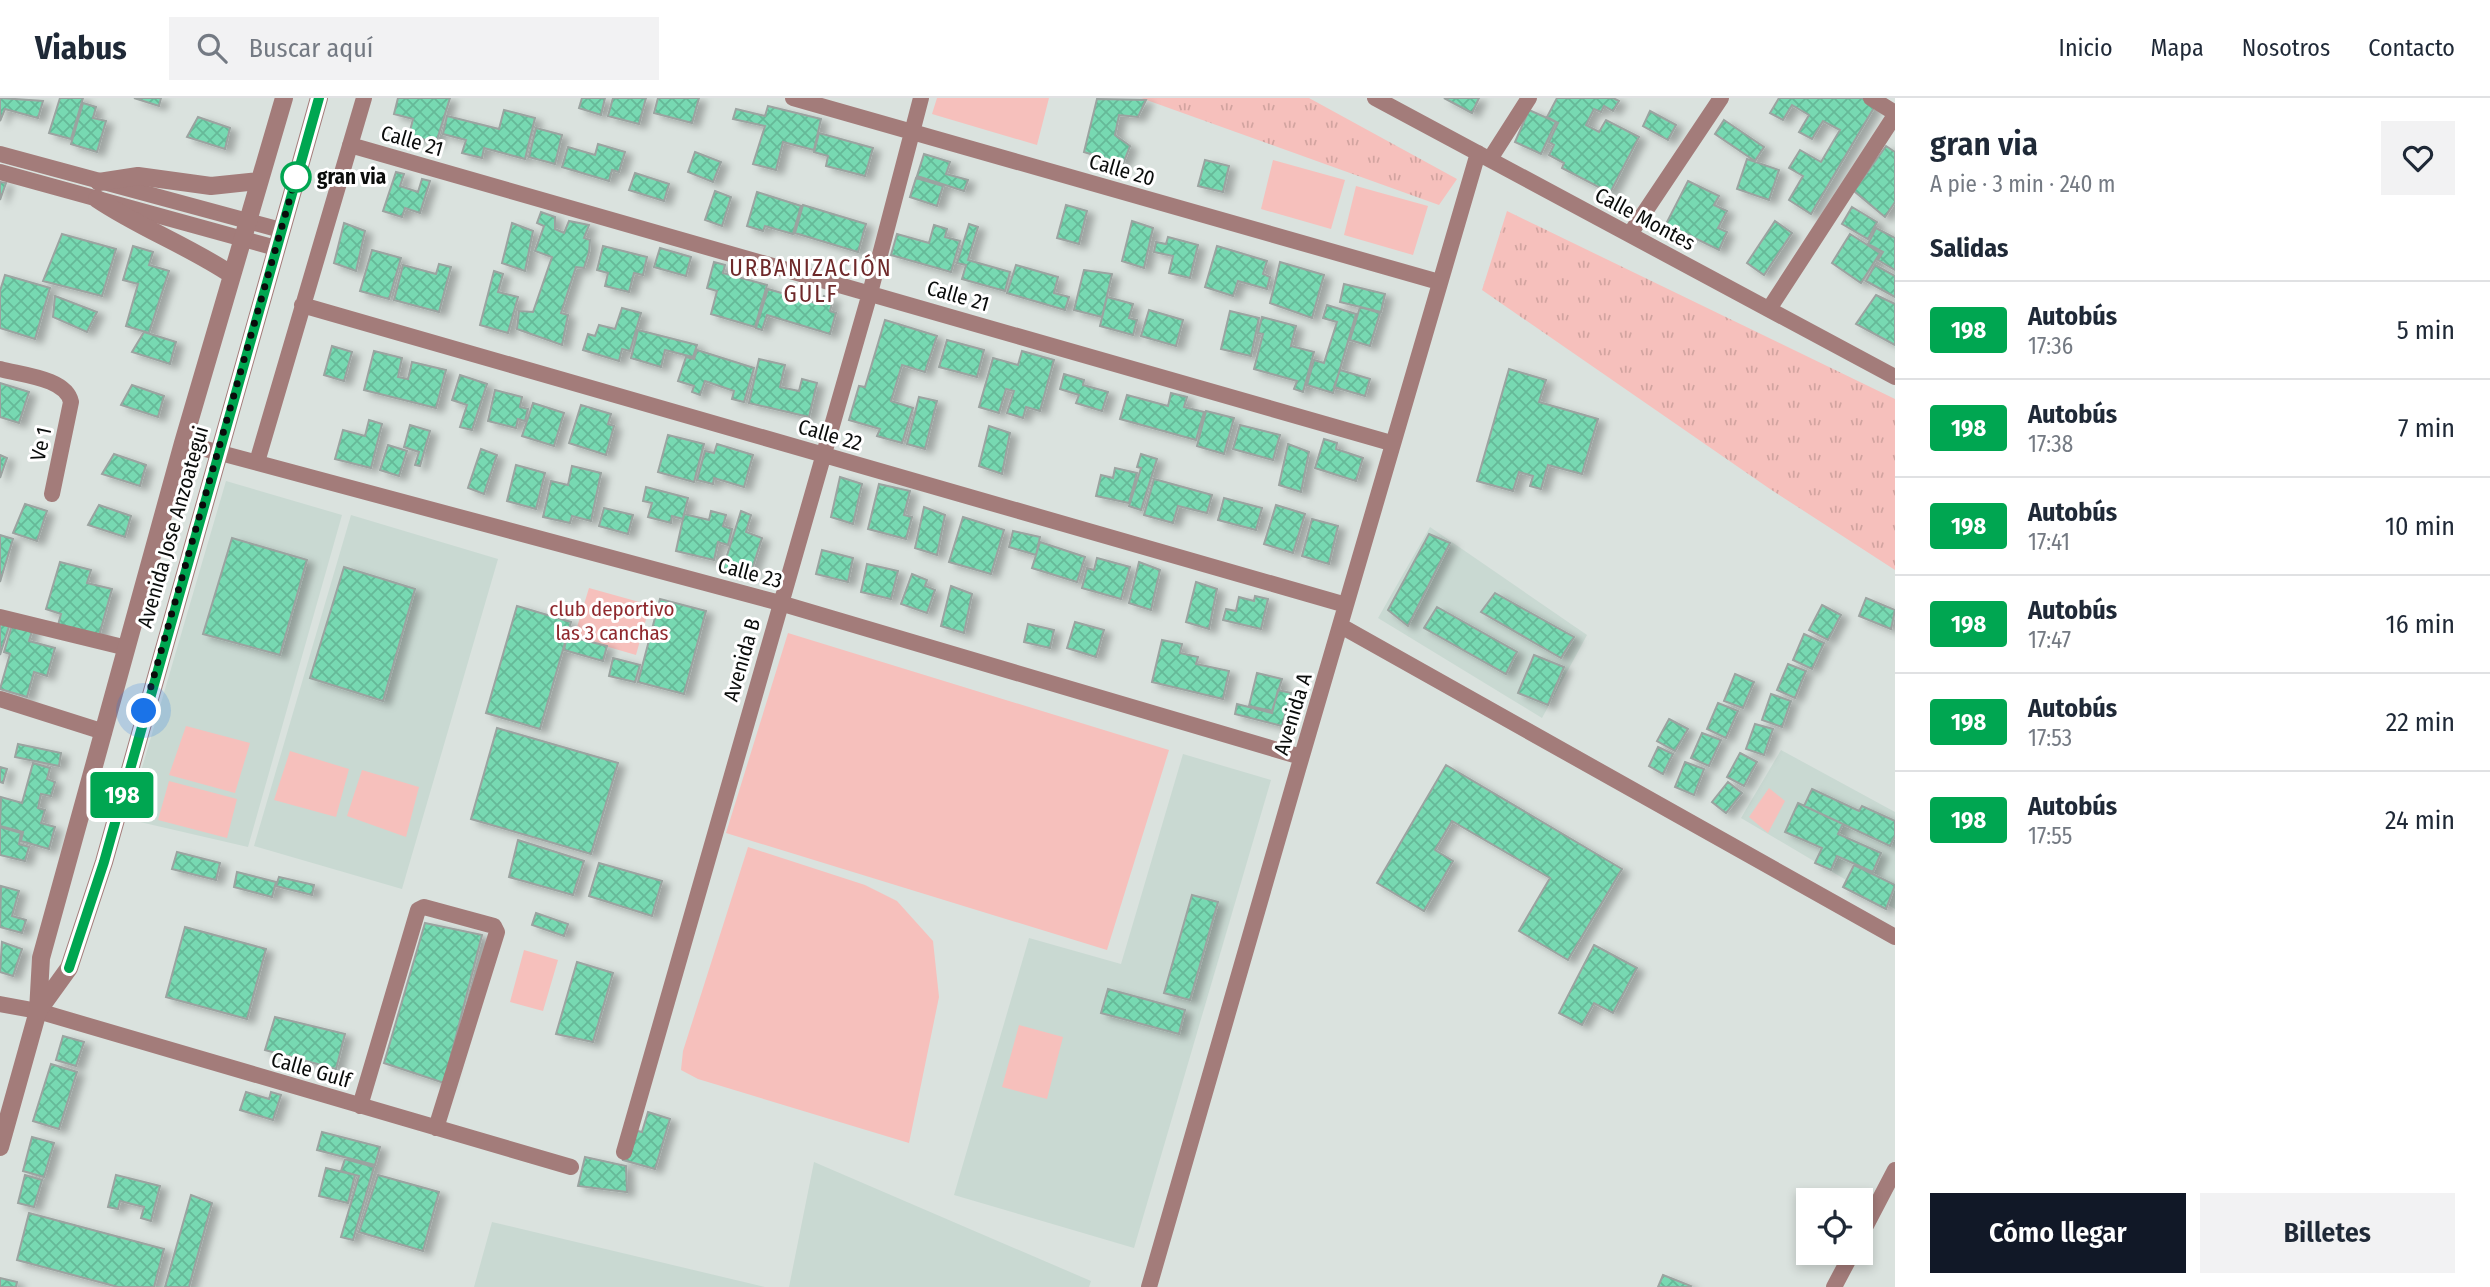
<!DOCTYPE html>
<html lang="es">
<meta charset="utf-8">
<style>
:root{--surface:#fff;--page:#f2f2f3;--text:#1f2937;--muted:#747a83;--line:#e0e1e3;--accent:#111827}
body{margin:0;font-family:"Fira Sans Condensed",sans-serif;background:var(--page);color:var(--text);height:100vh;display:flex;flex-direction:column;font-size:26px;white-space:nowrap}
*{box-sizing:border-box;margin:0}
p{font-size:23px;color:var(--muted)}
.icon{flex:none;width:38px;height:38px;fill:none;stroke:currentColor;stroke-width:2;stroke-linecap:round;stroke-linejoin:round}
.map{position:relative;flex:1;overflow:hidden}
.side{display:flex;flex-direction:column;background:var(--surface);width:595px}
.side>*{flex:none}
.badge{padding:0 14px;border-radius:5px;font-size:24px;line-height:46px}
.fabs{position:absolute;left:1796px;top:1090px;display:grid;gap:14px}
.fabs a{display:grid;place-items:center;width:77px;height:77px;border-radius:0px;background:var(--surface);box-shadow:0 4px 10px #0003;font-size:35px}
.you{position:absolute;width:35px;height:35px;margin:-18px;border:5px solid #fff;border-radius:50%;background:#1a73e8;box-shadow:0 0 0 10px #1a73e833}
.map>.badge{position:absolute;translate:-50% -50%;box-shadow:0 0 0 4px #fff}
h2{padding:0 35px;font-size:26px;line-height:63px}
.round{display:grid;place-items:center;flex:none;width:74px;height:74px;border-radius:0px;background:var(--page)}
.headline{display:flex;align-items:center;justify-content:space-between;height:119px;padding:0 35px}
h1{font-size:33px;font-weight:600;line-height:52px}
.button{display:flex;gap:14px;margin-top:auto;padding:14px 35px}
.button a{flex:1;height:80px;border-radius:0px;background:var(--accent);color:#fff;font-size:28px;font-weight:600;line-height:80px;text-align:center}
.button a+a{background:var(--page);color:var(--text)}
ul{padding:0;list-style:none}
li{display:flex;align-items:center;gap:21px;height:98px;padding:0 35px;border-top:2px solid var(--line)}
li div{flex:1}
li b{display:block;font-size:26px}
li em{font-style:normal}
li .badge{min-width:77px;font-weight:700;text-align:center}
header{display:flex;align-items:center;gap:42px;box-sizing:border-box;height:98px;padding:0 35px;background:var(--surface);border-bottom:2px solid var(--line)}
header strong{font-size:33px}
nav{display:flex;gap:38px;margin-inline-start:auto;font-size:24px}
.search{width:490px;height:63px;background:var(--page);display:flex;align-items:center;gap:18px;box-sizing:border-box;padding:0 24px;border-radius:0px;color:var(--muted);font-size:26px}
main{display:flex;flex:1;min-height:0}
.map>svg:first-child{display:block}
.built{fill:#c9d9d2}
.grass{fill:url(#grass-tufts)}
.green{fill:#f6c0bc}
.building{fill:url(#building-cross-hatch);stroke:#9ba3a0;stroke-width:2;filter:url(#shadow)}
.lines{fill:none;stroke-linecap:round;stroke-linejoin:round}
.minor{stroke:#a37c7a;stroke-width:16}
.tertiary{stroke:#a37c7a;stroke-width:18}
.line-casing{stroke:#fff;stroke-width:16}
.line{stroke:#00a651;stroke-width:10}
.walk{stroke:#0a0c0b;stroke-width:7;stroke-dasharray:0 12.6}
.stop-dot{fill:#fff;stroke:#00a651;stroke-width:3.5}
.labels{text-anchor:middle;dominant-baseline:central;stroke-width:6;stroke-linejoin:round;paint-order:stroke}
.street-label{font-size:21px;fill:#0a0c0b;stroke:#fff}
.stop-label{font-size:21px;font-weight:bold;fill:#0a0c0b;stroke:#fff;text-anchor:start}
.park-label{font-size:21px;fill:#90292e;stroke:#fff}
.neighbourhood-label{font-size:23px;letter-spacing:2px;fill:#6f292a;stroke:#fff}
</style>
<header>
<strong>Viabus</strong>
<div class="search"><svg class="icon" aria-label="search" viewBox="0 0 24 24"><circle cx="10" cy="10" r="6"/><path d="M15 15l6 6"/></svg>Buscar aquí</div>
<nav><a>Inicio</a><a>Mapa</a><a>Nosotros</a><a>Contacto</a></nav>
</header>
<main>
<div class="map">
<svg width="1895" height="1189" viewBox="0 0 1895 1189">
<defs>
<pattern id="grass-tufts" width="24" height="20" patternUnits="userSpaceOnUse" patternTransform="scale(1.75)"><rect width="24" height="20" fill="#f6c0bc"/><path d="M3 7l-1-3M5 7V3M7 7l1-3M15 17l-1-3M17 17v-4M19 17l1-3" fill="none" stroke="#d2a4a0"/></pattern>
<pattern id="building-cross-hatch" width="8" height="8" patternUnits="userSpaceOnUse" patternTransform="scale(1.75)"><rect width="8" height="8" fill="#77d9b2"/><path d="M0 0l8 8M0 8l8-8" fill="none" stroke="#66b998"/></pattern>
<filter id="shadow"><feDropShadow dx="7" dy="4" stdDeviation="3.5" flood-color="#0004"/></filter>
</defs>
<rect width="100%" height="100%" fill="#dae2de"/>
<path class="built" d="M226,383l116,34 -94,332 -121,-28z
M351,417l147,44 -96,330 -148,-43z
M1430,429l157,108 -45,83 -164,-100z
M1781,652l114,62v97l-154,-91z
M1183,656l88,26 -137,468 -180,-53 75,-257 92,26z
M814,1064l277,119 -2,6h-300z
M492,1124l273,65h-291z"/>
<path class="grass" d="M1141,0h168l148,81 -18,26z
M1507,113l388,188v171l-125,-81 -288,-199z"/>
<path class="green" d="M937,0h112l-12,47 -105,-31z
M1273,62l72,20 -14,49 -70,-20z
M1356,88l72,20 -15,49 -69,-20z
M589,490l61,17 -14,50 -62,-18z
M788,535l381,117 -62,200 -381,-117z
M186,628l64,17 -15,50 -66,-18z
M290,653l59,18 -13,48 -62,-17z
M362,672l57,17 -13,50 -59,-21z
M169,683l68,18 -10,39 -69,-18z
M1769,690l16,13 -17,32 -19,-16z
M748,749l117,38 32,16 36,40 6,56 -30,146 -211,-64 -17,-9 2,-19z
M524,852l34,10 -15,51 -33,-9z
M1019,927l44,12 -16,62 -45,-12z"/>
<path class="building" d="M0,0l43,3 -5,17 -33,-9 -5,12z
M60,0h23l-12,41 -22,-6z
M134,0h27l-2,8z
M398,0h52l-14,45 -27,-8 4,-16 -19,-5z
M582,0h23l-4,17 -22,-7z
M613,0h33l-7,26 -31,-8z
M658,0h41l-7,25 -38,-10z
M1444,0h35l-7,15z
M1557,0h56l6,3 -6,10 -9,-5 -3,6 -7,-3 -8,16 13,7 7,-12 33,17 -29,56 -48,-25 2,-5 -15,-8 5,-10 -5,-3 9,-19 -11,-6z
M1779,0h83l13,8 -64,108 -22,-14 14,-24 -14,-8 11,-18 21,12 19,-32 -17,-9 -11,18 -13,-7 10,-17 -17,-10 -9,15 -13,-7z
M1097,1l49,1 -8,17 -19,-2 -4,20 15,11 -7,18 -39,-12z
M83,5l13,4 -3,11 13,3 -9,31 -26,-8z
M768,8l53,13 -7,31 -31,-8 -7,28 -23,-6 12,-38 -32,-7 3,-10 29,7z
M504,12l31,8 -10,41 -41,-11 -2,10 -20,-5 4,-13 -23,-6 4,-18 52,13z
M1529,12l27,12 -15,32 -26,-12z
M1650,13l26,14 -8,15 -25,-14z
M198,19l32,11 -5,21 -38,-12z
M1724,22l40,27 -9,14 -40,-27z
M536,30l26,7 -7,29 -26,-7z
M819,35l54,15 -8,28 -39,-10 2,-10 -14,-4z
M598,46l27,8 -6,20 -7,-2 -3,11 -47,-14 6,-20 27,8z
M1886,48l9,6v50l-10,15 -31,-26z
M695,54l26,10 -8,20 -25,-10z
M924,56l26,8 -4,12 22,6 -4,11 -47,-15z
M1747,61l32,11 -10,30 -32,-11z
M1205,62l24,6 -6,26 -25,-6z
M396,74l8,2 -4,12 18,6 4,-13 8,2 -10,32 -15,-5 -3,9 -19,-6z
M635,75l34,11 -5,17 -35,-11z
M916,80l27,8 -6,20 -27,-9z
M1688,83l31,15 -5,9 13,6 -9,17 9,4 -8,18 -53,-26z
M0,84l6,1 -6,17z
M715,93l16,6 -9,29 -17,-6z
M757,94l44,14 -8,28 -28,-8 -2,5 -16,-5z
M803,107l63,19 -8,28 -63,-19z
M1066,107l21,6 -8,33 -22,-6z
M1852,109l25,15 -9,17 -26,-15z
M541,114l14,5v12l9,4 5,-12 20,4 -5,13 6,2 -1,12 -5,16 -8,-1 -15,46 7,2 -6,30 -45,-16 2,-18 14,1 19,-55 -17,-6 9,-25 -7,-3z
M1132,123l21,7 -9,40 -22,-7z
M1775,123l17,12 -28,42 -17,-12z
M344,125l21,8 -9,40 -22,-8z
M512,125l21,8 -8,40 -23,-8z
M969,126l9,3 -10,33 42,12 -5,19 -43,-12 4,-14 -9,-2z
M934,127l13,4 -2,8 15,4 -9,31 -60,-17 6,-21 32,9z
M1876,130l19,10v32l-17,-10 5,-8 -15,-8z
M62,136l54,15 -14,47 -59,-15z
M1850,136l30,19 -19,30 -29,-20z
M1168,139l30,8 -8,33 -21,-5 4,-17 -19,-4 2,-10 10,2z
M133,148l20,6 -4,13 20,6 -20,62 -23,-7 12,-42 -15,-4z
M603,148l44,11 -4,18 -9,-2 -5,19 -24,-6 3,-13 -11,-3z
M1217,148l50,15 -4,13 7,3 -3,12 -29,-8 -5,15 -28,-9z
M660,150l31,9 -5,19 -32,-9z
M372,152l29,8 -12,41 -29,-8z
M714,164l11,3 -2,8 44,12 -12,42 -44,-13 6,-23 -10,-3z
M1280,164l44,13 -12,43 -42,-15z
M439,166l12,3 -12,45 -45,-12 9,-35 33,9z
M1016,167l42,12 -4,16 15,4 -4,13 -58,-17z
M1875,167l20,11v21l-29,-16z
M1084,172l28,4 -10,43 -28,-7z
M494,173l9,3 -5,18 20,5 -10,36 -28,-8z
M5,177l45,13 -15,51 -35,-11v-37z
M1344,186l41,10 -4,18 -41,-10z
M768,191l54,16 2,-9 9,3 -3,12 6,2 -6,21 -63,-19 -5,15 -6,-2z
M1876,197l19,9v41l-39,-21z
M55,198l42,16 -10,20 -34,-15z
M1107,199l26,7 -4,14 8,2 -4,15 -33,-9z
M1327,207l29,9 -23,79 -26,-8 7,-25 10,3 13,-41 -14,-4z
M1360,209l20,6 -10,33 -20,-6z
M622,210l19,5 -11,38 -8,-2 -3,12 -36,-11 5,-16 7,2 4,-11 16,4z
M1149,212l34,10 -7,26 -35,-10z
M1230,213l29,7 -8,38 -30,-7z
M1262,219l34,9 -5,20 23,6 -11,40 -9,-3 3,-8 -43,-12 9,-35 -5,-1z
M885,222l52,16 -12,36 -23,-7 -11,36 22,7 -11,35 -25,-7 3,-7 -31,-9 10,-34 6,1z
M638,232l59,15 -4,12 -28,-7 -4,17 -30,-9z
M144,234l32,10 -6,22 -38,-12z
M947,242l37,10 -7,27 -38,-10z
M332,248l20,6 -8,29 -20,-6z
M697,252l57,18 -10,34 -12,-3 2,-8 -29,-10 -5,14 -8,-3 2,-6 -16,-5 8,-24 8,2z
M374,253l28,7 -4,19 10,2 4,-17 34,8 -10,38 -72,-18z
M1022,253l32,9 -14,51 -14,-4 -3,11 -16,-5 7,-22 -8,-2 -7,24 -20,-6 14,-49 25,7z
M759,261l26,6 -5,22 19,4 3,-12 15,4 -8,34 -60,-14z
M1509,271l37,11 -7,22 59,17 -16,55 -34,-9 -7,24 -11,-3 3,-10 -14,-4 -6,19 -36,-10z
M1340,272l30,9 -5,17 -31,-9z
M1064,276l20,6 -1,5 25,7 -6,19 -26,-8 3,-8 -19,-6z
M460,277l27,9 -15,46 -12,-3 7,-22 -15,-5z
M0,285l29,9 -10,31 -19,-6z
M132,287l32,11 -6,21 -37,-12z
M495,292l27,7 -2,10 8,2 -3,12 -7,-2 -2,9 -28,-7z
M1171,295l16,4 -3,10 20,5 -8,28 -76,-21 7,-24 41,11z
M919,299l18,4 -12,48 -18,-5z
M533,305l31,10 -10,33 -32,-10z
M581,307l30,9 -3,10 6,2 -8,29 -37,-12z
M1206,313l28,7 -10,36 -27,-8z
M369,322l13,4 -11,44 -36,-9 8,-29 22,6z
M410,327l20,6 -10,35 -5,-1 4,-13 -15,-5z
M1240,327l40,10 -7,25 -40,-11z
M989,328l21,7 -8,41 -23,-8z
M668,337l36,9 -10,38 -36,-10z
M1324,341l13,4 -1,6 27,9 -7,23 -41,-13z
M717,346l36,11 -9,32 -30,-9 -1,6 -16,-4 8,-29 9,2z
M1288,346l21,8 -8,40 -22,-7z
M388,347l19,6 -8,25 -19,-6z
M481,351l16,6 -13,39 -16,-6z
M114,356l32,11 -6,21 -38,-12z
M1141,356l16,5 -16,51 -12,-4 12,-38 -4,-1z
M0,357l7,3 -7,20z
M516,367l29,8 -9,36 -29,-8z
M572,368l29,7 -10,48 -19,-5 -2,7 -27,-6 8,-36 17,4z
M1115,370l22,5 -8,30 -33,-7 5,-21 12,3z
M840,379l22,7 -9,40 -22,-7z
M1154,381l58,16 -5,18 -29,-7 -5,17 -29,-8z
M879,386l31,7 -6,24 8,2 -6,22 -38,-10z
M646,389l42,11 -5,21 -11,-3 -1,7 -23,-6 4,-14 -9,-2z
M1224,400l38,10 -6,22 -38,-10z
M25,406l22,7 -10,30 -24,-8z
M99,407l32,11 -6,21 -37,-12z
M1276,407l29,9 -12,39 -29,-9z
M924,409l21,8 -8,40 -22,-7z
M604,410l29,7 -5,19 -29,-8z
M711,413l15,4 -3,11 9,3 -4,16 -10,-3 -4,18 -38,-9 8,-37 25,6z
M741,413l10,4 -5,17 16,6 -12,38 -27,-8z
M963,419l41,13 -13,44 -42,-12z
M1312,421l26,7 -9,38 -27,-8z
M1013,433l27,6 -4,18 -27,-8z
M1429,436l21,9 -42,83 -20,-16z
M0,437l13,4 -13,43z
M232,440l75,22 -27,95 -77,-21z
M1040,444l45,15 -8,25 -45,-14z
M822,452l31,8 -5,24 -32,-8z
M1097,460l33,9 -9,32 -39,-11 5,-20 7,2z
M60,464l31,8 -4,13 25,6 -13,47 -41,-11 3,-11 -15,-5z
M1139,464l21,8 -9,40 -22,-7z
M867,466l31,7 -7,28 -30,-7z
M344,469l71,22 -32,112 -73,-23z
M912,476l15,6 -2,6 10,4 -8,23 -26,-9z
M1196,484l21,7 -8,40 -23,-7z
M951,488l21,8 -8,39 -23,-7z
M1495,495l79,44 -13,21 -80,-46z
M1255,498l13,3 -7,30 -38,-9 3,-11 10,2 3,-14 15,4z
M1866,500l29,12 -4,19 -32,-13z
M660,501l46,12 -22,83 -46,-12z
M1822,507l19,10 -13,25 -19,-10z
M517,508l54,16 -31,107 -54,-16z
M1437,509l80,45 -11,22 -82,-46z
M0,521l10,4 -10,32z
M14,521l20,6 -5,16 26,7 -8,28 -13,-4 -7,25 -27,-8 10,-35 -6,-2z
M1075,524l29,8 -8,27 -29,-9z
M1028,526l26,6 -4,18 -26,-6z
M1804,536l20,9 -12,26 -19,-9z
M567,538l40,10 -4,15 -39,-11z
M1162,542l20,4 -2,9 18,4 -2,7 33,7 -6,28 -71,-17z
M1534,557l30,12 -16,38 -30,-12z
M613,560l27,7 -5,17 -26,-6z
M1788,566l18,7 -11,27 -18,-8z
M1257,575l25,6 -10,32 -23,-5z
M1735,576l19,8 -11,26 -19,-7z
M1278,592l13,3 -9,33 -47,-12 2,-10 35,9z
M1771,596l20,7 -9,26 -20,-7z
M1718,605l20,8 -12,27 -19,-9z
M1669,621l19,10 -13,22 -18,-10z
M1755,626l18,5 -9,26 -18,-6z
M497,630l121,35 -27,91 -120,-35z
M1702,635l19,7 -12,26 -18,-8z
M18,646l43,9 -2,13 -44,-9z
M1658,649l15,7 -10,20 -14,-8z
M1740,655l17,9 -13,24 -17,-9z
M1685,664l19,7 -10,26 -19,-8z
M33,665l17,5 -3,11 8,3 -4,14 -10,-2 -3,14 7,2 -4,13 14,4 -6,22 -28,-8 2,-9 -23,-6 1,-29 21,6z
M1446,667l176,104 -54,91 -49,-29 31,-53 -98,-57 -17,29 18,11 -29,50 -47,-28z
M0,669l7,2 -4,14 -3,-1z
M1728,684l14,11 -16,20 -14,-11z
M1812,691l47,22 3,-5 33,15v15l-5,10 -86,-40z
M1798,705l45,21 -5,10 43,19 -8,19 -36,-16 -6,14 -16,-7 7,-15 -37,-16z
M0,729l21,6 -2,11 10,3 -4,14 -25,-6z
M518,742l66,21 -11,34 -64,-18z
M177,754l43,11 -4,17 -44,-11z
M599,765l63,18 -10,35 -63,-20z
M1854,767l41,20 -9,24 -43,-22z
M237,774l39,10 -4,15 -38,-10z
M279,779l35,8 -2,10 -36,-9z
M1,788l18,5 -7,25 14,4 -4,13 -22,-6z
M1192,797l26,7 -28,98 -26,-7z
M536,815l32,11 -4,12 -32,-11z
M425,825l57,12 -38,148 -60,-20z
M185,829l81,22 -19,70 -81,-22z
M2,844l20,7 -9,27 -13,-4z
M1594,847l43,23 -24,45 -19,-10 -12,22 -23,-12z
M577,864l36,11 -20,69 -37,-8z
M1108,891l77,21 -6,24 -78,-21z
M275,919l70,17 -9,35 -71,-19z
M63,938l21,6 -8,24 -20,-6z
M51,966l26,8 -18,57 -26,-8z
M246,994l23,7 2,-7 10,3 -8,25 -33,-10z
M648,1014l22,7 -15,50 -32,-9 10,-30 9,2z
M322,1034l58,15 -5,18 -58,-15z
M32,1039l22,6 -10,34 -21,-6z
M585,1059l41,9 1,26 -49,-6z
M345,1061l29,8 -21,73 -12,-3 18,-61 -18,-5z
M326,1070l29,7 -7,28 -29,-7z
M25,1077l17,5 -8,27 -16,-4z
M116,1077l44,11 -9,35 -10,-3 3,-11 -24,-6 -2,8 -10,-2z
M378,1077l61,17 -16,59 -64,-19z
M191,1097l21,8 -23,84h-24z
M29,1115l135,36 -10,38h-36l-101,-27z
M1663,1177l28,11 -1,1h-32z
M0,1180l17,4 -1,5h-16z"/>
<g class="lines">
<path class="minor" d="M793,0l646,184
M1375,0l520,279
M1871,0l24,15
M350,47l1041,298
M0,56l281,76
M1490,61l39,-61
M0,74l276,76
M1630,136l91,-136
M302,207l1044,300
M1769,211l126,-194
M0,271c21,6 66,9 71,33l-19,92
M183,345l597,160 521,154
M257,364l107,-364
M0,519l127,31
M1341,528l554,311
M0,601l104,33
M0,906l38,7 533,156
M360,1008l58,-196 6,-3 70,19 3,6 -61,196
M624,1054l246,-859 51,-195
M1860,1139l35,-67
M1149,1189c109,-378 217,-757 329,-1134
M1834,1189l18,-34"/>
<path class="tertiary" d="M99,84l39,-6 73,10 48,-5
M97,101c43,29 92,47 135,76
M38,913l31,-43 35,-106 215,-764
M0,1049l38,-136 3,-53 142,-515 101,-345"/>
</g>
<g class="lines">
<g class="line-casing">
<path id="line" d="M69,870l35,-106 215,-764"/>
</g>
<use href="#line" class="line"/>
<path class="walk" d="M144,613l152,-534"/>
</g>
<circle class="stop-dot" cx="296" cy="79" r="14"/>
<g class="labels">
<g class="street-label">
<text transform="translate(412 43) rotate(16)">Calle 21</text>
<text transform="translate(1122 72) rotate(16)">Calle 20</text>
<text transform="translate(1645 121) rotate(28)">Calle Montes</text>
<text transform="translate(958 198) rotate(16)">Calle 21</text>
<text transform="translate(830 337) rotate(16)">Calle 22</text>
<text transform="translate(41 346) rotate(-78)">Ve 1</text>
<text transform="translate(173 429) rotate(-74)">Avenida Jose Anzoategui</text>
<text transform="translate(750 475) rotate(15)">Calle 23</text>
<text transform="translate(742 562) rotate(-74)">Avenida B</text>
<text transform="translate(1293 616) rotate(-73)">Avenida A</text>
<text transform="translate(311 972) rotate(16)">Calle Gulf</text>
</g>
<g class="stop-label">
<text x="317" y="79">gran via</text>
</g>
<g class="park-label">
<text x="612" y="511">club deportivo<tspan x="612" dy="24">las 3 canchas</tspan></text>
</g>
<g class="neighbourhood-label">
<text x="811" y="170">URBANIZACIÓN<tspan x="811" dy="26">GULF</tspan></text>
</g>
</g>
</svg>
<div class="fabs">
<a><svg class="icon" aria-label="locate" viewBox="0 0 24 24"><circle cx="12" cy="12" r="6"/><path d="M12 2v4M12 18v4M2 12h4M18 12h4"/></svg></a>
</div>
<div class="you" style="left:144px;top:613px"></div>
<b class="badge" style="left:122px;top:697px;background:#00a651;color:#fff">198</b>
</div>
<section class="side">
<div class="headline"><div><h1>gran via</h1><p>A pie · 3 min · 240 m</p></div><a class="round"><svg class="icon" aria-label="heart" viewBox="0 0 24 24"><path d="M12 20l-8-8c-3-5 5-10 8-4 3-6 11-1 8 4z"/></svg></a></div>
<h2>Salidas</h2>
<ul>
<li><span class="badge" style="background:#00a651;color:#fff">198</span><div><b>Autobús</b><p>17:36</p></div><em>5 min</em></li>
<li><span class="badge" style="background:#00a651;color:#fff">198</span><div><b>Autobús</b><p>17:38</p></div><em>7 min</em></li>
<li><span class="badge" style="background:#00a651;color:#fff">198</span><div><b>Autobús</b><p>17:41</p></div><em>10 min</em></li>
<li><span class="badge" style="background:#00a651;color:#fff">198</span><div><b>Autobús</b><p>17:47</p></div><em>16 min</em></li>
<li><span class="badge" style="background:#00a651;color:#fff">198</span><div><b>Autobús</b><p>17:53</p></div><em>22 min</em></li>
<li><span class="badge" style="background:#00a651;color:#fff">198</span><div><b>Autobús</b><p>17:55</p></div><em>24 min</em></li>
</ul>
<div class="button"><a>Cómo llegar</a><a>Billetes</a></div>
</section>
</main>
